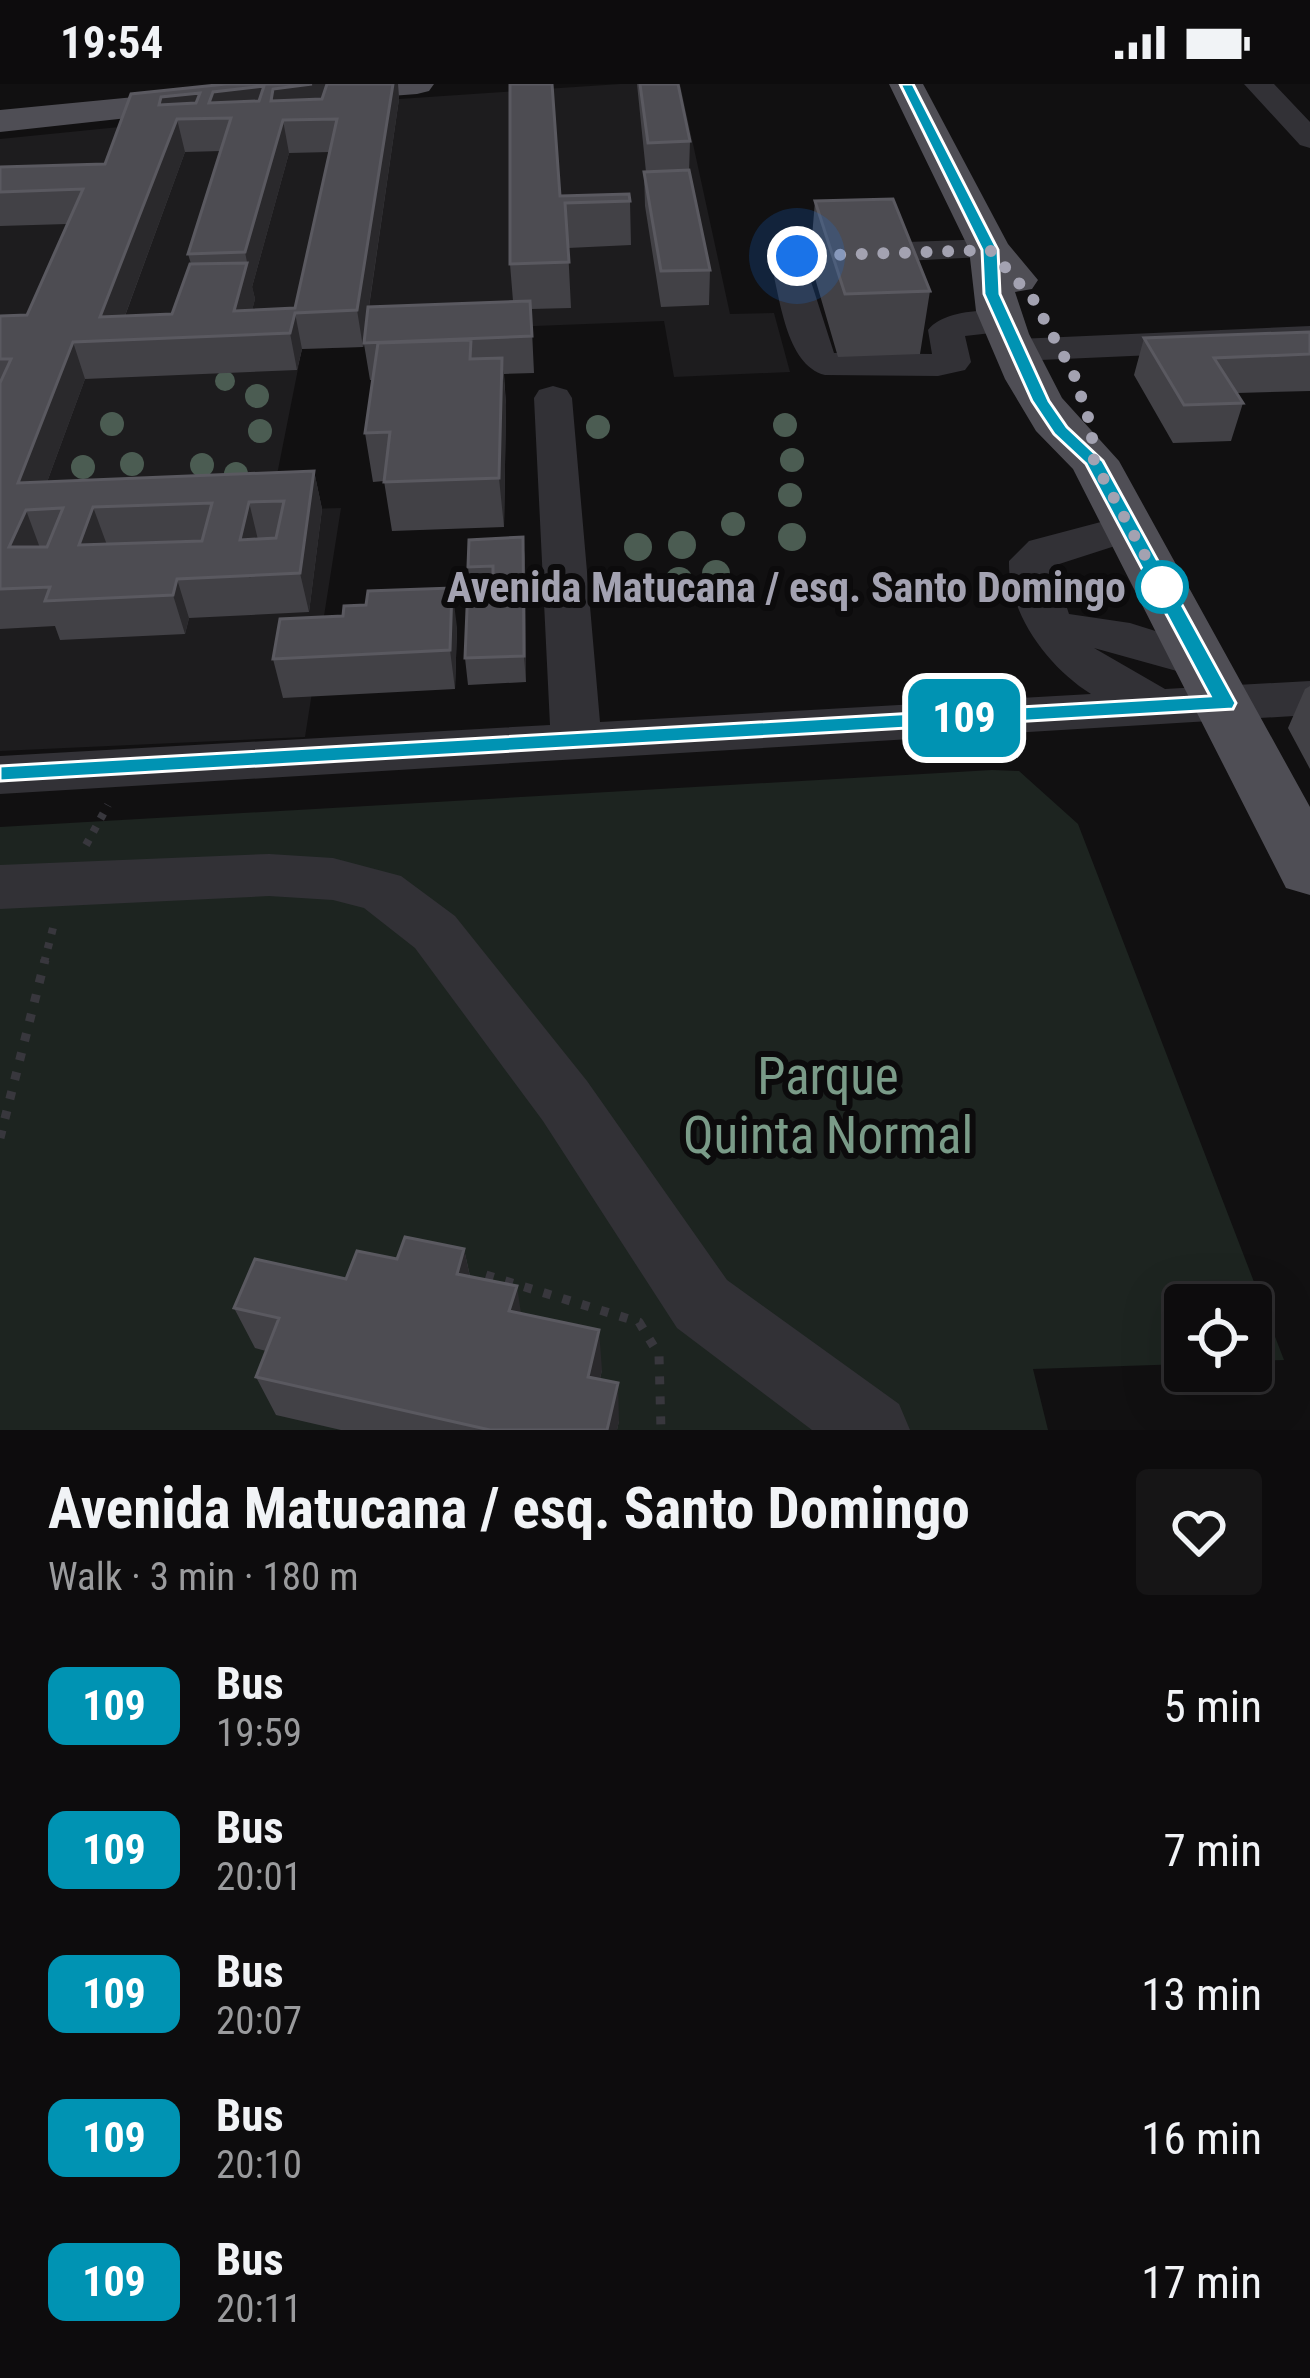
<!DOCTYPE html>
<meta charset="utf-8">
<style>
:root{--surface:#0d0c0d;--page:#161516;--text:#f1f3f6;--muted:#9a9b9d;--line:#2d2c2e}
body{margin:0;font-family:"Roboto Condensed",sans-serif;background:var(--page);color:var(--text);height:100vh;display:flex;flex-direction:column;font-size:45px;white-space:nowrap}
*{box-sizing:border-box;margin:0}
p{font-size:39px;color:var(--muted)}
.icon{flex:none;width:66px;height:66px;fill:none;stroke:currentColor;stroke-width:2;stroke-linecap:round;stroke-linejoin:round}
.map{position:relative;height:1346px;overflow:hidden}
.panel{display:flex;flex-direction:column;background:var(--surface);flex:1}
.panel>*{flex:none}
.badge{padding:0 24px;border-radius:18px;font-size:42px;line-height:78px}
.tools{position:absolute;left:1164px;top:1200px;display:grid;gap:24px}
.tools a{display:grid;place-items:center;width:108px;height:108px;border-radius:12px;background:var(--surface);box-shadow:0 12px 48px #0002,0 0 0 3px var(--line);font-size:60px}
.you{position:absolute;width:60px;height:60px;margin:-30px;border:9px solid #fff;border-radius:50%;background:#1a73e8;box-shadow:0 0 0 18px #1a73e833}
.map>.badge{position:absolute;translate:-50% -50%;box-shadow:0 0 0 6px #fff}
.round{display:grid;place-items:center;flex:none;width:126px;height:126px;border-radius:12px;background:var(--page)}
.overview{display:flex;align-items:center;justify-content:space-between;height:204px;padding:0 48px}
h1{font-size:57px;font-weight:700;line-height:90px}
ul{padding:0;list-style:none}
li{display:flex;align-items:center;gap:36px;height:144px;padding:0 48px}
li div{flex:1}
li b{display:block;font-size:45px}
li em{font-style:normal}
li .badge{min-width:132px;font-weight:700;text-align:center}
.status{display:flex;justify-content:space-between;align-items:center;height:84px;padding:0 60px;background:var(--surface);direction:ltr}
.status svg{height:33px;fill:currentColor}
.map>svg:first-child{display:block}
.built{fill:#1d1c1e}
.green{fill:#1d2420}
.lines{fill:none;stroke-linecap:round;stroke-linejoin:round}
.path-far1{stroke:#38373d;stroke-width:8;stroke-dasharray:6 9;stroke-linecap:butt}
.path{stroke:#38373d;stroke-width:9;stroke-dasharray:8 12;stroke-linecap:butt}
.minor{fill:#323136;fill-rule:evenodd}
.major{fill:#4f4e55;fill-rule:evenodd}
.tree{fill:#4b5c52}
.wall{fill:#424146;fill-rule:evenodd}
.shaded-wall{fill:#2a292c}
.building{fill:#4d4c52;stroke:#5a5960;stroke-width:3;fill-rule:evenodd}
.line{fill:#0093b3;stroke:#fff;stroke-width:3}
.walk{stroke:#a3a2b1;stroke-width:12;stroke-dasharray:0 21.6}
.stop-dot{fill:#fff;stroke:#0093b3;stroke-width:6}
.labels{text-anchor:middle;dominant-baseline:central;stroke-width:12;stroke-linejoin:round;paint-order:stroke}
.stop-label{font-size:42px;font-weight:bold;fill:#a3a2b1;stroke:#0c0b0c;text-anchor:end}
.near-park-label{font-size:51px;fill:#7a9b88;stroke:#0c0b0c}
</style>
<div class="status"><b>19:54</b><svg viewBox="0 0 49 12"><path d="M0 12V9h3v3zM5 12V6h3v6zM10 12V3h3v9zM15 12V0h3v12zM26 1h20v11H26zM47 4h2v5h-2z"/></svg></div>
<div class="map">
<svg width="1310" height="1346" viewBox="0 0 1310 1346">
<rect width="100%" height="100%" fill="#111011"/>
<path class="built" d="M620,0h60l50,230 44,-1 16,59 -116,5 -10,-56 -155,6 -146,20 -61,2 -32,161 71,-2 -36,229 -305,14v-612l399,-40z"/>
<path class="green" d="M992,686l27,1 59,53 206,536 -33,1v-56h-66v59l-152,5 15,61h-1048v-603z"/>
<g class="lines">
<path class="path-far1" d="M86,761l22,-40
M44,879l10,-39"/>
<path class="path" d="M0,1054l45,-178
M486,1191l153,47 20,33 2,75"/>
<path class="minor" d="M1244,0h30l36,38v26l-10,-3z
M990,155l17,10 -5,7 -196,10 28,87 98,1 -4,-24c16,-21 66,-22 90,-16l5,8 -5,8 -53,6 6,26 -6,8 -27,6 -113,-1c-40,-10 -45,-80 -55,-115l5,-7 22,-7z
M1310,242v22l-292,13 -13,-3 -5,-8 5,-8 13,-3z
M553,302l14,4 5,8 28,324 491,-28c-43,-27 -83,-80 -82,-133l20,-20 102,-27 15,4 7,9 -7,9 -93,30 16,48 61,9 89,28 7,11 -7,11 -17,5 -108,-30 71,41 145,-8v34l-1310,79v-38l550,-31 -16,-327 5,-8z
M269,770l64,4 68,18 54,40 132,165 140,199 172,124 11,26h-98l-135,-102 -134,-207 -128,-173 -51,-40 -31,-8 -64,-4 -269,13v-44z"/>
<path class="major" d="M302,0h132l-5,7 -12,3 -105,8 -12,-3 -5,-7z
M889,0h34l85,160 30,36 -6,9 -17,3 14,42 33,64 57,63 191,346v88l-24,-7 -213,-419 -37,-38 -31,-52 -29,-68 -7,-62z
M207,6l12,4 6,7 -6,7 -219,24v-22z"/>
</g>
<g class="tree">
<circle cx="225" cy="297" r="10"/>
<circle cx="257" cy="312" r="12"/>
<circle cx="112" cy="340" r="12"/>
<circle cx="785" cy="341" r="12"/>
<circle cx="598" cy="343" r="12"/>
<circle cx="260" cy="347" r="12"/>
<circle cx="792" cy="376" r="12"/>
<circle cx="132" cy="380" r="12"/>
<circle cx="202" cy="381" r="12"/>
<circle cx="83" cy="383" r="12"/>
<circle cx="236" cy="390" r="12"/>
<circle cx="790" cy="411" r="12"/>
<circle cx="733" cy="440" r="12"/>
<circle cx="792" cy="453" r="14"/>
<circle cx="682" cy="461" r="14"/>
<circle cx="638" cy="463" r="14"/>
<circle cx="716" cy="490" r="14"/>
<circle cx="679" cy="497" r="14"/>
</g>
<path class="wall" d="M226,0h172l1,15 -30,208 144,-6 -3,-37 50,-68 70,5 1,44 -63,3 3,60 -40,1 3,64 -30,1 2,31 -2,122 -112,4 -8,-50 -11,1 -8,-49 8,-53h-3l-6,-36 -1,3 -61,2 -5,21 -212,9 -38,103 267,-11 8,38 -13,103 -120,6 -4,16 -125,6 -5,-14 -55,3v-313l27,-1 40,-91 -67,2v-59l105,-3zM221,67l-33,103 3,10 -19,50 -47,2 60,-164zM330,68l-35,156 -43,2 3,-11 -3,-12 37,-134z
M637,0h41l12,57 -1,32 21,97 -1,35 -48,2 -16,-101 -1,-34h2z
M815,117l115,90 -10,63 -82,3 -28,-96z
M1310,248v59l-73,2 6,10 -12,38 -58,2 -39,-68 10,-37z
M523,453l2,27 1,118 -58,3 -3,-27 5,-73 -2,-18z
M457,543l-2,62 -172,9 -10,-39z
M1310,602v83l-22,-41 17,-39z
M464,1165l6,27 132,94 -2,9 19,42 -2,9h-276l-65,-15 -20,-38 10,-26 -11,-3 -21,-40 112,-29 51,-20z"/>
<path class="shaded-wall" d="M312,0h16l4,30 -61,-13 2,-12z
M393,0h5l1,15 -36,248 -6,-37z
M264,2l6,32h-39l-22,-15 4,-11z
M200,9l6,25 -29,1 8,33 -69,188 -16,-23 61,-220z
M283,36l6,33 -37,134 -7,-35z
M247,179l8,36 -9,36 -12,-24z
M295,229l7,36 -5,21 -7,-37z
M73,258l12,37 -48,130 -19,-26z
M502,274l4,47 -2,122 -5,-49z
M314,387l8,38 -13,103 -9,-39z
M249,418l9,38 -8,38 -10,-38z
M93,423l14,38h-28z
M26,426l14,38 -31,-1z
M523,453l2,27 1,118 -2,-26z
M177,495l12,39 -4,16 -12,-39z
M452,504l5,39 -2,62 -5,-39z
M464,1165l9,42 -16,-17z
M517,1202l6,41 -14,-16z
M599,1246l3,40 -11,45 -3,-38z
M618,1299l1,38 -2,9h-10z"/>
<path class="building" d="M226,0h86l-39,5 -2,12 51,-2 5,-15h66l-36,226 -62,3 -5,20 -217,9 -55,141 296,-12 -14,102 -123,6 -4,16 -128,6 5,-14 -50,2v-206l11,-24h-11v-43l27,-1 56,-126 -83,3v-25l105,-3 26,-70zM264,2l-5,15 -50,2 4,-11zM200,9l-4,10 -37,2 2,-8zM231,34l-43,136 57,-2 38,-132 54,-1 -42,189 -61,3 13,-48 -57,1 -18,50 -72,3 77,-198zM284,417l-8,37 -36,2 9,-38zM212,419l-10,38 -123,4 14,-38zM63,424l-16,39h-38l17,-37z
M510,0h42l8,112 69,-2 1,7 -65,2 4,59 -59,2z
M640,0h38l12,57 -42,2z
M689,86l21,100 -49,1 -17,-99z
M893,115l37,92 -85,3 -30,-93z
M530,217l2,35 -168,7 4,-36z
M1310,248v22l-96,4 29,45 -59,2 -40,-67z
M471,256l-1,19 32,-1 -3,120 -115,4 6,-50 -25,1 13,-90z
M523,453l1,119 -59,2 3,-73 25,-2v-17l-25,1 1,-27z
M452,504l-2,62 -177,9 7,-40 63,-3 1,-10 22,-1 2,-14z
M405,1153l59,12 -7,25 60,12 -8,25 90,19 -11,47 30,6 -11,47h-117l-234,-53 23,-59 -45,-10 21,-49 91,20 11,-28 40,8z"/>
<path class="line" d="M900,0h13l85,166 2,44 49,107 18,26 36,34 133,242 -3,6 -1233,72v-15l1210,-70 -124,-232 -32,-30 -22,-33 -48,-107 -2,-44z"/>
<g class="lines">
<path class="walk" d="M797,172l193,-6 43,49 41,76 17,51 3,35 68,126"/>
</g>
<circle class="stop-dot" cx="1162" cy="503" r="24"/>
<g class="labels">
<g class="stop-label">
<text x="1126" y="503">Avenida Matucana / esq. Santo Domingo</text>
</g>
<g class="near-park-label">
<text x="828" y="992">Parque<tspan x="828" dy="59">Quinta Normal</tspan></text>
</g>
</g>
</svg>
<div class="tools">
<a><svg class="icon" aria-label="locate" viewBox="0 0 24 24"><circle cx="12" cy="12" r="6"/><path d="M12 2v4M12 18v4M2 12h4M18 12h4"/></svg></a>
</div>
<div class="you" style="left:797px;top:172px"></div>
<b class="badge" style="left:964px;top:634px;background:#0093b3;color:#fff">109</b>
</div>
<section class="panel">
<div class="overview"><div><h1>Avenida Matucana / esq. Santo Domingo</h1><p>Walk · 3 min · 180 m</p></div><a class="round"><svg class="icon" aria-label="heart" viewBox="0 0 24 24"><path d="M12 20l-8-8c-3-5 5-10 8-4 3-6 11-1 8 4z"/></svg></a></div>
<ul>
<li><span class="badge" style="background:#0093b3;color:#fff">109</span><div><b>Bus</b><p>19:59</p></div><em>5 min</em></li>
<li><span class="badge" style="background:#0093b3;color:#fff">109</span><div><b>Bus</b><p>20:01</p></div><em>7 min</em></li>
<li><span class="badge" style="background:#0093b3;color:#fff">109</span><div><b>Bus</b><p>20:07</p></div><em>13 min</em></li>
<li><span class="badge" style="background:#0093b3;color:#fff">109</span><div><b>Bus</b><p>20:10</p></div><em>16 min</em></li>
<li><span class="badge" style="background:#0093b3;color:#fff">109</span><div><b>Bus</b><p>20:11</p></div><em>17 min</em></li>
</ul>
</section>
